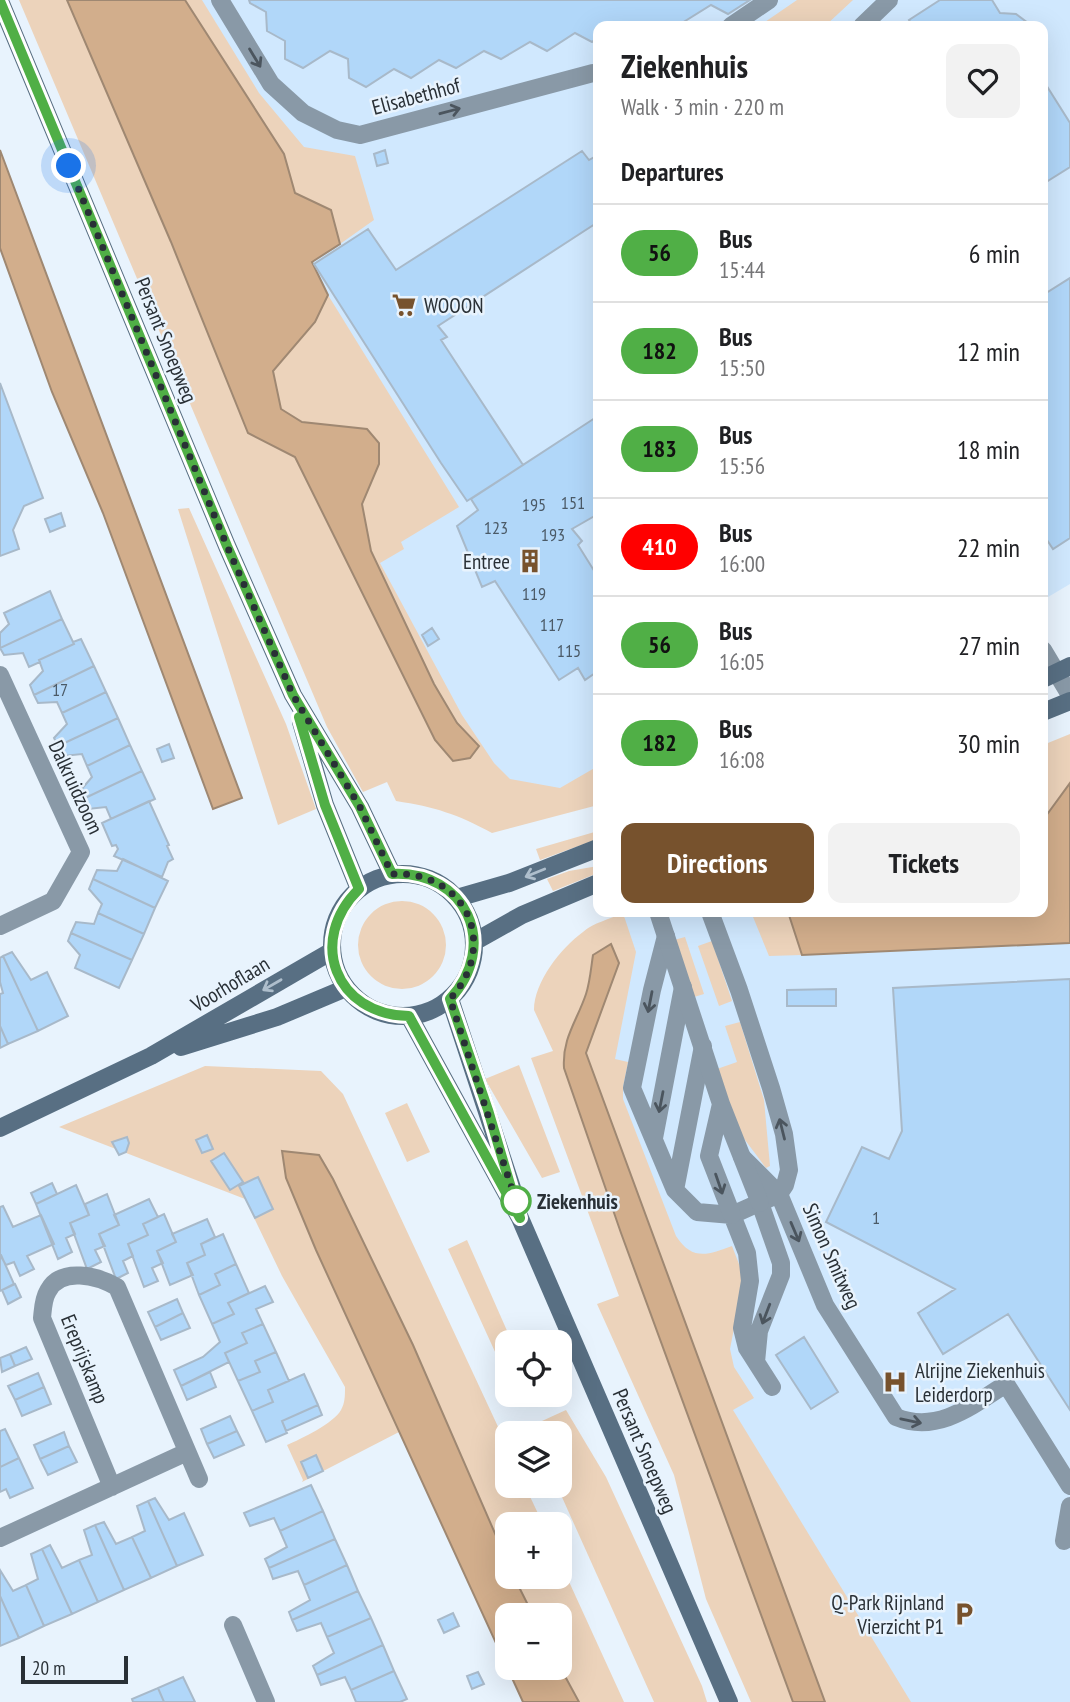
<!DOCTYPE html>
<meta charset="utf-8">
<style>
:root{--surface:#fff;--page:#f2f2f2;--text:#202124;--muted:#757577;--line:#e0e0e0;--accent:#77522d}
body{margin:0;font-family:"PT Sans Narrow",sans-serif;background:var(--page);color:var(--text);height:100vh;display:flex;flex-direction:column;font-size:26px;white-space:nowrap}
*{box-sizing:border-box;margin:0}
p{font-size:23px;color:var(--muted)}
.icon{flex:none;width:38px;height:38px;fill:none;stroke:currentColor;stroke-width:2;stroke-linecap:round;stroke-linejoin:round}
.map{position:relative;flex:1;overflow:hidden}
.panel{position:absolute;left:593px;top:21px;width:455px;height:896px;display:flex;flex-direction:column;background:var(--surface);border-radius:14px;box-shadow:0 7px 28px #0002}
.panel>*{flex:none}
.badge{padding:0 14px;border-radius:23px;font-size:24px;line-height:46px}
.tools{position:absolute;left:495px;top:1330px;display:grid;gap:14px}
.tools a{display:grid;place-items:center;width:77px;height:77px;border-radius:14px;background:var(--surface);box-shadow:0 7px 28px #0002;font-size:35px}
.scale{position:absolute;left:21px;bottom:18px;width:107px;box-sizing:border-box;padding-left:7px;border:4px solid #293036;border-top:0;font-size:19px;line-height:24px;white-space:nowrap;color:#293036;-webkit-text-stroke:5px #e8f3fd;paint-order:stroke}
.you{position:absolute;width:35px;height:35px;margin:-18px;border:5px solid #fff;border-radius:50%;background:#1a73e8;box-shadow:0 0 0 10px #1a73e833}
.map>.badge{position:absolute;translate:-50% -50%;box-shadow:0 0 0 4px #fff}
h2{padding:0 28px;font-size:26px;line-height:63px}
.round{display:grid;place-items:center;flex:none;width:74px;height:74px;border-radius:14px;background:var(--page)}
.head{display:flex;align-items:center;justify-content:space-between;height:119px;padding:0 28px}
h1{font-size:33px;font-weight:600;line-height:52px}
.button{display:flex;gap:14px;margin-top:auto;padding:14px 28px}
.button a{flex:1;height:80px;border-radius:14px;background:var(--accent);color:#fff;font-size:28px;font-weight:600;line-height:80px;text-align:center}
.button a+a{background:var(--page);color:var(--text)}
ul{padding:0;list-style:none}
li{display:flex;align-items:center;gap:21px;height:98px;padding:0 28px;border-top:2px solid var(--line)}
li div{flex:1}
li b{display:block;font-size:26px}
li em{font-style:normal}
li .badge{min-width:77px;font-weight:700;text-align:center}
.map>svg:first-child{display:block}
.built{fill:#d0e8fe}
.green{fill:#ecd3bb}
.water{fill:#d2ae8c;stroke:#9f8872;stroke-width:2}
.building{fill:#b1d7f9;stroke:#a8b9c9;stroke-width:2}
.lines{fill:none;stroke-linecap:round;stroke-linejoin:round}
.lane{stroke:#8999a7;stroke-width:18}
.street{stroke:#8999a7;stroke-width:18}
.secondary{stroke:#586f83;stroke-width:18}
.oneway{stroke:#4b555e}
.oneway2{stroke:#aebecc}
.line-casing{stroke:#fff;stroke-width:16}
.line{stroke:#50af46;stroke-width:10}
.walk{stroke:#293036;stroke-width:7;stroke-dasharray:0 12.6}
.stop-dot{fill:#fff;stroke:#50af46;stroke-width:3.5}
.labels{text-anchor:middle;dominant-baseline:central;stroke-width:5;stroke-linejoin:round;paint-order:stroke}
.number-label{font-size:18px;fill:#4b5a67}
.street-label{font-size:21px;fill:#293036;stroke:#e8f3fd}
.poi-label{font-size:21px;fill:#293036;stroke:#e8f3fd;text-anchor:start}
.stop-label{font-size:21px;font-weight:bold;fill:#293036;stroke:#e8f3fd;text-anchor:start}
</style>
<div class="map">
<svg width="1070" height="1702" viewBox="0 0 1070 1702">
<rect width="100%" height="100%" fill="#e8f3fd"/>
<path class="built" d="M76,0h994v584l-27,16v-574h-445v759l-63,23 -115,-26z
M625,912h130l315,21v769h-222l-16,-18 -223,-601z"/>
<path class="green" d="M19,0h48l104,242 77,191 47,23 140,284 44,6 -22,-23 -23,-39 -63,-133 -9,-47 17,-40 -13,-35 -65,-7 -20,-13 -9,-38 43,-49 13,-27 131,212 -58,35 3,7 -24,14 82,152 32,48 16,16 50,9 38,-22v39l-106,28c-35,-19 -57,-26 -96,-32l-9,-19 -24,10 -36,-65z
M185,0h17l57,93 45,54 51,9 19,64 -34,24 -9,-34 -36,-17 -11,-39z
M797,0h56l-28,26h-66z
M189,508l97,216 30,85 -38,16 -100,-316z
M1070,734v49l-27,37v-75z
M598,831v8l-58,21 -4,-11z
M598,866v7l-45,18 -6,-12 22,-8z
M358 945a44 44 0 1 1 88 0a44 44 0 1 1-88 0Z
M751,912h37l14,43 -33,1z
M623,913l13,39 -21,107 13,3 -5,25v12l53,137c16,25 32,19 56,10l12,31 -14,72 4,18 20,31 -21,12 178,292h-86l-240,-649 34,-90 -26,-8 -6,36 -8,21 -15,56 57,165 172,469h-42l-45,-103 -32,-124 -77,-171 22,-8 -88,-238 22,-7 -19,-41c0,-28 27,-62 49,-78 10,-9 27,-13 40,-19z
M685,937l19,57 -10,3 -20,-57z
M712,941l20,60 -13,5 -21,-60z
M740,1022l24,78 6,66 -4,2 -24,-32 -25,-67 20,-7 -12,-36z
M519,1065l41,107 -18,6 -57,-99z
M205,1066l116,5 22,23 164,352 1,40h17l18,38h-35l-1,37 -94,-216 -80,-166 -14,-24 -33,23 30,72 83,182 -97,50 1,-2 -16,-35c14,-6 47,-22 54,-35 4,-7 4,-14 4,-23l-63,-111 -37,-77 -186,-72z
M407,1103l23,49 -23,10 -22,-49z
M467,1240l45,102h-4l-1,36 -59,-129z
M566,1410l40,67 96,209 5,16h-53l-97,-216h3v-53h-26l-3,-7z
M560,1562l64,140h-45l-19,-35v-52h-27l-19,-38h46z"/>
<path class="water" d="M67,0h118l99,154 11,39 36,17 9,34 -28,18 16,33 -13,27 -42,49 8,38 21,13 65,7 12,14v21l-17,40 9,47 63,133 23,39 22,23 -9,12 -17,3 -18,-21 -140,-283 -47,-24 -77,-191z
M0,150l242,648 -29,11 -110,-296 -51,-121 -52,-144z
M1070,783v160l-268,12 -14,-43h255v-92z
M611,944l8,19 -33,90 239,649h-32l-172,-469 -57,-165c-2,-30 13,-47 22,-74 4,-12 5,-26 7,-39z
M282,1151l37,4 14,24 80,166 94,216 1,16h6l19,38h-25v53l52,-1 19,35h-56l-207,-452 -30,-72z"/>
<path class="building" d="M249,0h501l-22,14 -17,-9 -29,18v3h-56l-6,-3 -4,3h-18v11l-6,5 -17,-9 -28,18 -17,-9 -29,17 -17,-8 -28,17 -17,-8 -28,18 -17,-9 -28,18 -17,-9 -1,-19 -18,-8 -27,17 -18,-9v-18l-18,-10 -1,-19 -16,-9z
M940,0h52l8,13 16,1 16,12h-119l-4,-6z
M1043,80l27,43v44l-27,17z
M385,150l3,13 -11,3 -3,-12z
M582,151l7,9 9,-5v67l-160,104 9,11 -6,3 82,125 -56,36 -26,-38 -127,-199 54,-35 28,41z
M1070,278v260l-17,11 -10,-15v-239z
M0,383l43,115 -19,8 -11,24 6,19 -19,7z
M598,416v98l-26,15 10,12 -4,4 20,32v94l-13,9 -7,-12 -19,12 -64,-99 -13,6 -25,-61 21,-16 -7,-11z
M61,513l4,13 -15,6 -5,-13z
M50,591l12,28 -62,29v-15l9,-9 -5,-11z
M62,619l12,25 -35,16 1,2 -11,5 -6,-14 -19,2 -4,-7z
M432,628l7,11 -11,7 -6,-11z
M81,639l13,27 -60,29 -4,-10 13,-14 -4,-11 35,-16 -1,-2z
M94,666l12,26 -44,21 -5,-11 -19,1 -4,-8z
M106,692l12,26 -60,28 -4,-8 13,-14 -5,-11z
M118,718l12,27 -43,21 -5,-12 -19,2 -5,-10z
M169,744l5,14 -12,4 -5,-13z
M130,745l12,26 -59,28 -3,-8 12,-14 -5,-11z
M142,771l13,28 -44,20 -5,-12 -18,2 -5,-10z
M149,801l20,44 -2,1 6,13 -5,3 -6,15 -48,-21 4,-7 -2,-4 -4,1 -10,-23z
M123,859l45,22 -13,27 -62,-29 4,-9 20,1z
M93,879l62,29 -11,26 -46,-21 4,-9 -13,-15z
M98,913l46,21 -12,26 -61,-27 5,-11 18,2z
M71,933l61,27 -13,28 -44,-20 5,-13 -12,-14z
M12,952l19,28 16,-8 21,44 -30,15 -35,-75z
M3,956l35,75 -30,13 -8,-18v-32l3,-1 -3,-11v-24z
M1070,979v431l-62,-96 -65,40 -25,-41 37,-24 -129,-67 36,-75 27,12 13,-28 -9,-143z
M836,989v17h-49v-16z
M0,1026l8,18 -8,4z
M207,1135l6,14 -11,4 -6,-13z
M127,1137l2,6 -3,9 -7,3 -7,-13z
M224,1153l19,29 -13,8 -19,-29z
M258,1177l15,32 -18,9 -16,-32z
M52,1183l5,11 -21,10 -5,-11z
M76,1185l13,30 -19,8 5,11 -9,4 6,14 -14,7 -22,-55z
M107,1194l12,31 -20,9 6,12 -10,4 6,12 -14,7 -17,-46 19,-8 -4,-11z
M149,1199l9,18 -15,7 5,11 -20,9 5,12 -10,5 5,12 -12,6 -17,-45 20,-9 -5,-10z
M3,1206l10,21 28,-12 13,29 -27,12 7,13 -14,7 -6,-14 -8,3 -6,-10v-48z
M164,1214l12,28 -19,9 6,12 -11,5 6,13 -14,6 -16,-43 20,-9 -5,-11z
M207,1219l8,18 -14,7 4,11 -18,8 6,12 -23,10 -13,-34 19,-9 -4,-8z
M223,1234l13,30 -21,10 5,11 -21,10 -12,-32 18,-8 -4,-11z
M1,1255l13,29 -14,7v-36z
M236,1264l13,29 -21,10 6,11 -22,10 -13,-29 21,-10 -5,-11z
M15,1284l6,13 -13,7 -6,-14z
M265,1286l8,16 -17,7 7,15 -21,9 5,10 -22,10 4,9 -48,24 -7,-16 29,-13 17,-15 -8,-18 22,-10 -6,-11z
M177,1299l6,14 -28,14 -7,-15z
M183,1313l7,15 -29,12 -6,-13z
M263,1324l13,28 -21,9 5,11 -22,9 -13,-28 22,-10 -5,-10z
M804,1337l34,55 -27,17 -35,-54z
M26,1347l6,12 -17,7 -5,-12z
M276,1352l13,29 -21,9 5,12 -21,9 -14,-30 22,-9 -5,-11z
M10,1354l5,12 -13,6 -2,-14z
M210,1372l6,15 -29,13 -6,-14z
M38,1373l6,14 -29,13 -7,-14z
M304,1374l14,31 -36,16 5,12 -21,9 -14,-31 21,-9 -5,-12z
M44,1387l7,17 -29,12 -7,-16z
M318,1405l4,10 -36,16 -4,-10z
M230,1416l7,15 -30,13 -6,-15z
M5,1429l14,29 -19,9v-36z
M237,1431l7,14 -30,13 -7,-14z
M64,1432l5,14 -29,13 -6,-14z
M69,1446l8,16 -29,13 -8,-16z
M316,1455l7,16 -15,7 -7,-16z
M19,1458l14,30 -23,10 -4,-9 -6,3v-25z
M311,1485l12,26 -43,20 -6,-13 -24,8 -6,-13z
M155,1498l14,22 15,-7 19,42 -26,11 -29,-65z
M148,1501l29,65 -26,12 -19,-41 13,-6 -8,-25z
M323,1511l12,28 -66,29 -4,-9 22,-12 -7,-16z
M104,1522l12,22 16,-7 19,41 -27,12 -29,-65z
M95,1525l29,65 -26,12 -19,-42 13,-5 -8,-25z
M335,1539l12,26 -43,20 -6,-14 -25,8 -4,-11z
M50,1545l12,23 17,-8 19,42 -26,12 -30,-65z
M42,1549l30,65 -28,12 -18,-41 12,-6 -7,-25z
M347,1565l11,26 -66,29 -3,-8 21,-12 -6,-15z
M0,1570l13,21 13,-6 18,41 -25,12 -19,-42z
M358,1591l13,27 -44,19 -6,-14 -24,8 -5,-11z
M0,1596l19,42 -19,8z
M453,1613l6,13 -15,7 -6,-13z
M371,1618l12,27 -66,30 -4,-9 21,-13 -7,-16z
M383,1645l11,26 -43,19 -6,-13 -24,8 -4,-10z
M394,1671l13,28 -7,3h-44l-5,-12z
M478,1672l6,12 -12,5 -5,-13z
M183,1677l12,25h-31l-6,-14z
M158,1688l6,14h-31l-1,-3z"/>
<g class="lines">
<path class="lane" d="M666,936l-14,54 -20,98 43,102 22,22 35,3 47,-21 6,-9 4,-15 -5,-36 -13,-46 -32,-98 -29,-78
M654,1138l29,-151
M742,1157l37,37 46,111 71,112c41,17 76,-11 110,-33l64,102
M675,1190l28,-144
M732,1215l15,38 3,28 -8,47 5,20 25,39
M756,1362l3,-31 22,-56v-12l-21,-60
M1064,1541l6,-35"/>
<path class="street" d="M220,0l51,84 32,29 34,17 23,5 233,-62h5
M731,26l38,-26
M862,26l27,-26
M1043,650l27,45
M0,675l81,177 -28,49 -53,25
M658,912l63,192 39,99
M721,1104l-12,52 23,59
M112,1487l-70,-169c1,-9 1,-19 6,-27 13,-25 50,-15 69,-4l82,192
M0,1538l187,-86
M233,1625l33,77"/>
<path class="secondary" d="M0,1l227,545 66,149 67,112 32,67
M1043,679l27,-13
M1043,712l27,-11
M301,722l24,83 34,84
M332 945a71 71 0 1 1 142 0a71 71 0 1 1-142 0Z
M457,898l52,-15 89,-35
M474,942l48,-27 76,-32
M450,999l63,192
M409,1016l111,202 209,484
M181,1047l96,-30 69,-29
M0,1128l151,-72 181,-105"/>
</g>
<defs><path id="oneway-shaft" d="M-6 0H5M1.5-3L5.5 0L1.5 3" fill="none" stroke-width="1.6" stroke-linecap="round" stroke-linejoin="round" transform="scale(1.75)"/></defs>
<g class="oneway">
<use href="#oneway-shaft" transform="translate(255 58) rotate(59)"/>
<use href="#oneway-shaft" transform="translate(450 111) rotate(-15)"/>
<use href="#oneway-shaft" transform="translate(650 1002) rotate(101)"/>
<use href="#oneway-shaft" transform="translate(661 1102) rotate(101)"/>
<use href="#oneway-shaft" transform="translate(782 1129) rotate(-104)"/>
<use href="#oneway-shaft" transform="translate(719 1184) rotate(71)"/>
<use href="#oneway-shaft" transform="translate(795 1232) rotate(67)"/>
<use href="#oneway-shaft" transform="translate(766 1314) rotate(111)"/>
<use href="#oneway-shaft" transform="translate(911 1421) rotate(12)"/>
</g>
<g class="oneway2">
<use href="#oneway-shaft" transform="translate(535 873) rotate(158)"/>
<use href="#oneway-shaft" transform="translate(272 985) rotate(150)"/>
</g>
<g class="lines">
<g class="line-casing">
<path id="line" d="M0,1l227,545 66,149 67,112 32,67c74,-4 108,71 58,125l38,111 32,108 -111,-202c-74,-1 -102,-76 -50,-127l-34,-84 -26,-88"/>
</g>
<use href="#line" class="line"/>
<path class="walk" d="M69,166l158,380 66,149 67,112 32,67c74,-4 108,71 58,125l66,202"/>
</g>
<defs>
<g id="supermarket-bare" transform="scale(1.89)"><path d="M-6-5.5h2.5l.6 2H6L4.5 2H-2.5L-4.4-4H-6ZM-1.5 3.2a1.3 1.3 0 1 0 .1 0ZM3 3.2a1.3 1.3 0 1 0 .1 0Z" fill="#77522d" stroke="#e8f3fd" stroke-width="2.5" paint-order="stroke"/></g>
<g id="building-bare" transform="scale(1.89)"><path d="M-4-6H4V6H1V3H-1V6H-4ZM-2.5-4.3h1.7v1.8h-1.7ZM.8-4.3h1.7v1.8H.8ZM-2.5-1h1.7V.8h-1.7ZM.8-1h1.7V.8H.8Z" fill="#77522d" stroke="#e8f3fd" stroke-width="2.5" paint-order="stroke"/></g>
<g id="hospital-bare" transform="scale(1.89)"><path d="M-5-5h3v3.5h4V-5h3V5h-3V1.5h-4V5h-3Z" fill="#77522d" stroke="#e8f3fd" stroke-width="2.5" paint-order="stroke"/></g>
<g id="parking-bare" transform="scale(1.89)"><path d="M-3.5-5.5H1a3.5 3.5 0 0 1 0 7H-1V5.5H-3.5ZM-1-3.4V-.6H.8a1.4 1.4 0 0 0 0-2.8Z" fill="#77522d" stroke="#e8f3fd" stroke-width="2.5" paint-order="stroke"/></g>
</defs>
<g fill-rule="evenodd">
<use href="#supermarket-bare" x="404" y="305"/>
<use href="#building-bare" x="530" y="561"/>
<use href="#hospital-bare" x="895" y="1382"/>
<use href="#parking-bare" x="964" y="1614"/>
</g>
<circle class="stop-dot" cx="516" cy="1201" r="14"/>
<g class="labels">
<g class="number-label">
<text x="573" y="502">151</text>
<text x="534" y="504">195</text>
<text x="496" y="527">123</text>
<text x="553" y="534">193</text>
<text x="534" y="593">119</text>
<text x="552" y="624">117</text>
<text x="569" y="650">115</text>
<text x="60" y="689">17</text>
<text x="876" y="1217">1</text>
</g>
<g class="street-label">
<text transform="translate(416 96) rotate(-15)">Elisabethhof</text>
<text transform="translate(166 340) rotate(68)">Persant Snoepweg</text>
<text transform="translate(76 787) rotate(65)">Dalkruidzoom</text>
<text transform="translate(230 984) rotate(-31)">Voorhoflaan</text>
<text transform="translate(832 1256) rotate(66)">Simon Smitweg</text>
<text transform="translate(85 1359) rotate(68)">Ereprijskamp</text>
<text transform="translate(645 1451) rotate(67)">Persant Snoepweg</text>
</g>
<g class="poi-label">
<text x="424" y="305">WOOON</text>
<text x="510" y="561" text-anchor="end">Entree</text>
<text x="915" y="1370">Alrijne Ziekenhuis<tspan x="915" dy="24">Leiderdorp</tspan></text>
<text x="944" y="1602" text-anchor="end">Q-Park Rijnland<tspan x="944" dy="24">Vierzicht P1</tspan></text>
</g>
<g class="stop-label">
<text x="537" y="1201">Ziekenhuis</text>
</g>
</g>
</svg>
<div class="tools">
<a><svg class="icon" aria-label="locate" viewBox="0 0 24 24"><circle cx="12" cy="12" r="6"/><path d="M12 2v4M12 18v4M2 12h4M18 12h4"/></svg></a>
<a><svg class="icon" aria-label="layers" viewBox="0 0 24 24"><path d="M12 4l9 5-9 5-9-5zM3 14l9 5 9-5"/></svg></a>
<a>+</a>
<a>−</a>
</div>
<div class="scale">20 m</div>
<div class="you" style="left:69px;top:166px"></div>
<section class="panel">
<div class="head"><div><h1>Ziekenhuis</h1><p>Walk · 3 min · 220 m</p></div><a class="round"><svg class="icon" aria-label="heart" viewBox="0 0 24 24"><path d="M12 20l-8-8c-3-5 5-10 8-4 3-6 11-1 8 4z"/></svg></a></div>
<h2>Departures</h2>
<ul>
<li><span class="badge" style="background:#50af46;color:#111">56</span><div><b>Bus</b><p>15:44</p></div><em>6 min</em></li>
<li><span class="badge" style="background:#50af46;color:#111">182</span><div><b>Bus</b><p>15:50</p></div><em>12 min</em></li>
<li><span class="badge" style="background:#50af46;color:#111">183</span><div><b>Bus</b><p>15:56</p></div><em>18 min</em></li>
<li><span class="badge" style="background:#f00;color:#fff">410</span><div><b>Bus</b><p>16:00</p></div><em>22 min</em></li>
<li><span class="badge" style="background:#50af46;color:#111">56</span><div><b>Bus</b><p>16:05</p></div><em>27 min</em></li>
<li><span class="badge" style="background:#50af46;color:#111">182</span><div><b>Bus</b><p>16:08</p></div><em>30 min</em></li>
</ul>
<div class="button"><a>Directions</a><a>Tickets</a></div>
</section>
</div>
